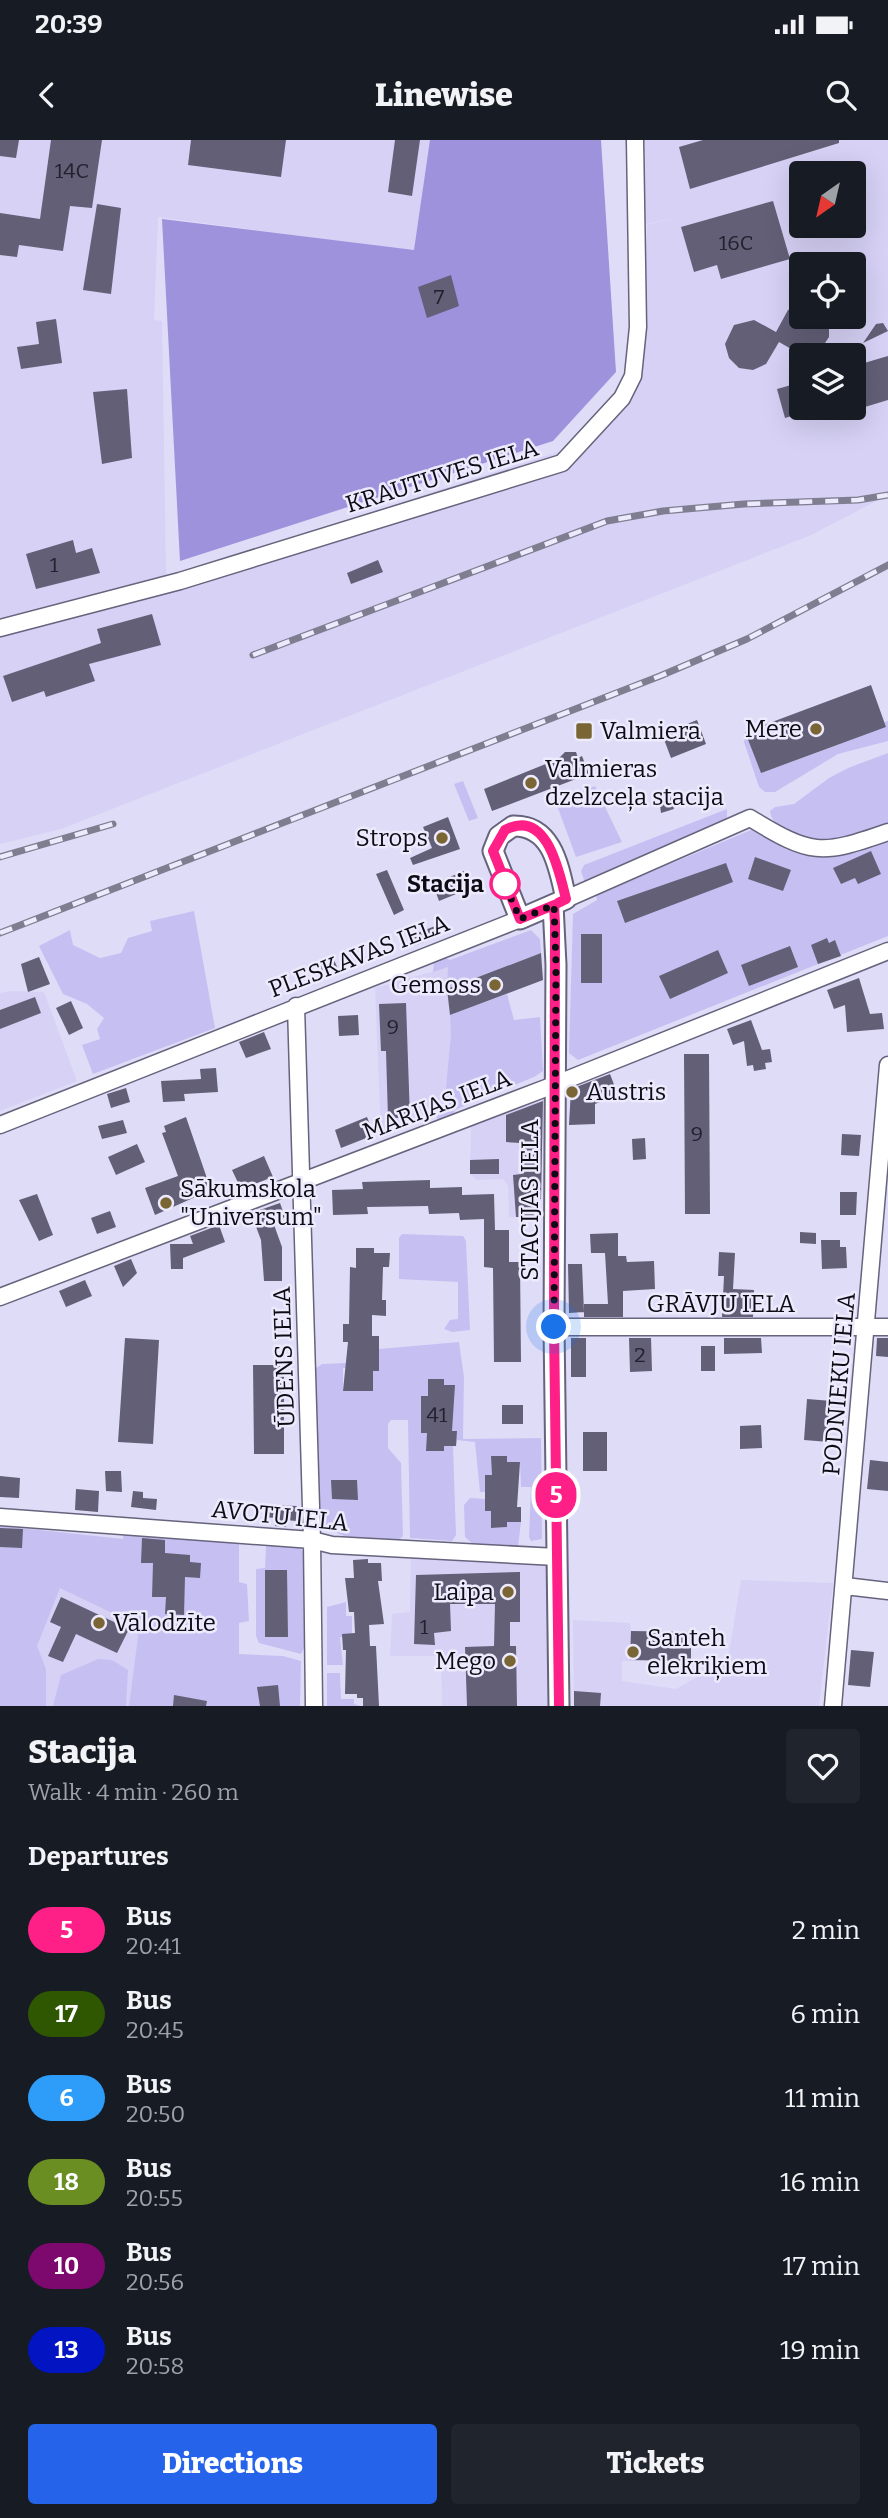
<!DOCTYPE html>
<meta charset="utf-8">
<style>
:root{--surface:#171b24;--page:#20242c;--text:#f1f3f6;--muted:#9ea1a6;--accent:#2563eb}
body{margin:0;font-family:Bitter,serif;background:var(--page);color:var(--text);height:100vh;display:flex;flex-direction:column;font-size:26px;white-space:nowrap}
*{box-sizing:border-box;margin:0}
p{font-size:23px;color:var(--muted)}
.icon{flex:none;width:38px;height:38px;fill:none;stroke:currentColor;stroke-width:2;stroke-linecap:round;stroke-linejoin:round}
.map{position:relative;height:1566px;overflow:hidden}
.drawer{display:flex;flex-direction:column;background:var(--surface);flex:1}
.drawer>*{flex:none}
.badge{padding:0 14px;border-radius:23px;font-size:24px;line-height:46px}
.needle{width:46px;rotate:214deg}
.fabs{position:absolute;left:789px;top:21px;display:grid;gap:14px}
.fabs a{display:grid;place-items:center;width:77px;height:77px;border-radius:7px;background:var(--surface);box-shadow:0 7px 28px #0002;font-size:35px}
.you{position:absolute;width:35px;height:35px;margin:-18px;border:5px solid #fff;border-radius:50%;background:#1a73e8;box-shadow:0 0 0 10px #1a73e833}
.map>.badge{position:absolute;translate:-50% -50%;box-shadow:0 0 0 4px #fff}
h2{padding:0 28px;font-size:26px;line-height:63px}
.round{display:grid;place-items:center;flex:none;width:74px;height:74px;border-radius:7px;background:var(--page)}
.overview{display:flex;align-items:center;justify-content:space-between;height:119px;padding:0 28px}
h1{font-size:33px;font-weight:800;line-height:52px}
.primary-button{display:flex;gap:14px;margin-top:auto;padding:14px 28px}
.primary-button a{flex:1;height:80px;border-radius:7px;background:var(--accent);color:#fff;font-size:28px;font-weight:800;line-height:80px;text-align:center}
.primary-button a+a{background:var(--page);color:var(--text)}
ul{padding:0;list-style:none}
li{display:flex;align-items:center;gap:21px;height:84px;padding:0 28px}
li div{flex:1}
li b{display:block;font-size:26px}
li em{font-style:normal}
li .badge{min-width:77px;font-weight:700;text-align:center}
.status{display:flex;justify-content:space-between;align-items:center;height:49px;padding:0 35px;background:var(--surface);direction:ltr}
.status svg{height:19px;fill:currentColor}
header{display:flex;justify-content:space-between;align-items:center;height:91px;padding:0 28px;background:var(--surface);font-size:32px;font-weight:800}
.map>svg:first-child{display:block}
.built{fill:#d6d1f5;fill-rule:evenodd}
.green{fill:#c6c0f2}
.forest{fill:#9e92dc}
.building{fill:#625f77}
.lines{fill:none;stroke-linecap:round;stroke-linejoin:round}
.minor-casing{stroke:#66637c;stroke-width:19}
.major-casing{stroke:#66637c;stroke-width:23}
.minor{stroke:#fff;stroke-width:16}
.major{stroke:#fff;stroke-width:19}
.rail-casing{stroke:#7f7d90;stroke-width:7}
.rail{stroke:#eceafc;stroke-width:4.5;stroke-dasharray:13;stroke-linecap:butt}
.line-casing{stroke:#fff;stroke-width:16}
.line{stroke:#fe1f87;stroke-width:10}
.walk{stroke:#0d0c15;stroke-width:7;stroke-dasharray:0 12.6}
.poi-dot{fill:#7a6635;stroke:#eceafc;stroke-width:2.5}
.stop-dot{fill:#fff;stroke:#fe1f87;stroke-width:3.5}
.labels{text-anchor:middle;dominant-baseline:central;stroke-width:5;stroke-linejoin:round;paint-order:stroke}
.number-label{font-size:21px;fill:#22212e}
.street-label{font-size:24px;fill:#0d0c15;stroke:#eceafc}
.poi-label{font-size:24px;fill:#0d0c15;stroke:#eceafc;text-anchor:start}
.stop-label{font-size:24px;font-weight:bold;fill:#0d0c15;stroke:#eceafc;text-anchor:end}
</style>
<div class="status"><b>20:39</b><svg viewBox="0 0 49 12"><path d="M0 12V9h3v3zM5 12V6h3v6zM10 12V3h3v9zM15 12V0h3v12zM26 1h20v11H26zM47 4h2v5h-2z"/></svg></div>
<header><svg class="icon" aria-label="back" viewBox="0 0 24 24"><path d="M15 5l-7 7 7 7"/></svg>Linewise<svg class="icon" aria-label="search" viewBox="0 0 24 24"><circle cx="10" cy="10" r="6"/><path d="M15 15l6 6"/></svg></header>
<div class="map">
<svg width="888" height="1566" viewBox="0 0 888 1566">
<rect width="100%" height="100%" fill="#dfdcf8"/>
<path class="built" d="M0,0h431l-16,111 -257,-34 -4,103 8,1 4,257 398,-128 70,-54 9,-69 4,-102 35,-9 -35,8 -22,-84h263v355l-77,40 -750,294 -61,15zM802,33h52v53h-52zM802,124h52v53h-52zM802,215h52v53h-52z
M448,827l3,67 -7,74 -13,4 -4,7 -46,13 -6,-144z
M11,851l33,1 33,89 -77,30v-118z
M543,960l-2,99 -8,1 1,17h-25l-1,-31 -5,-7 -26,1 -7,-6 1,-49z
M34,1389l90,10 43,167h-137z
M411,1412l147,9 -1,145h-115l-1,-50h-51l2,-42 18,-2z
M741,1440l92,3 -14,123h-245l-1,-86 57,3 1,8 60,1v29h-69v20l54,8 44,-25 9,-11z"/>
<path class="green" d="M888,581v20l-50,13 -63,38h-10l-6,-5 -15,-45 1,-10 16,41 125,-46 -2,-5z
M888,613v72c-33,11 -76,31 -106,4 -6,-6 -11,-9 -12,-18l5,-4 19,-3 35,-26 19,-10z
M463,641l15,37 -9,3 -15,-37z
M595,646l27,56 -46,15 -20,-54z
M727,669v11l-142,63 -4,-12 3,-6z
M751,690c65,31 70,33 137,7v99l-310,124 -9,-7 4,-139 24,-14 -1,-5z
M194,771l21,117 -122,46 -11,-29 18,-6 -3,-10 7,-11 -17,-14 -24,-10 -24,-48 31,-16 3,15 27,13 21,-5 7,-15 24,-7 -2,-10z
M531,790l9,9 1,14 -94,36 1,-22 -15,5 1,-13 7,-3 9,4z
M507,854l7,26 26,-3 3,54 -9,6 -79,33 -3,9 -13,3 -6,-11 11,-3 7,-74 -1,-19z
M402,1094l61,2 3,5 4,89 -18,2 -8,-3 6,-9 8,-1v-37l-59,-3v-41z
M459,1202l5,35 -1,62 78,-1 1,101 -11,2 -2,-4 2,-50h-10l-1,-25h-13l-1,-6h-14v19l-7,1v16h-5l-5,-50 -18,-2 -1,6h-3l3,89 -4,6 -42,-3 -2,-118h-17l-3,4v24l13,15 2,73 -4,4c-29,3 -72,2 -81,-30l-3,-141 7,-5 25,-1v5h-4v22l30,1v-20l6,-22z
M470,1358l15,1v12h6v17l16,-1v-5h14l-3,25 -44,-2 -9,-8 -1,-32z
M0,1386l123,13 1,-6 115,8v41l8,2 2,37 -10,2v31l44,2 18,5 -1,45h-171l9,-69 -3,-13 -75,-36 -23,58 9,23v37h-46z
M266,1405l34,3 3,3 1,97 -3,6 -42,-11 -3,-7v-67l9,-1z
M346,1462v14h6v21h-12l3,28h-16v-58z
M98,1519l14,1 16,10 -2,36h-73l8,-31z
M327,1533h13l1,26h13v5l6,2h-33z"/>
<path class="forest" d="M430,0h171l15,232 -63,69 -373,120 -18,-342 252,31z"/>
<path class="building" d="M0,0h19l-3,18 -16,-2z
M51,0h51l-10,68 -22,-2 -7,45 -44,-6 -2,12 -17,-2v-42l40,6z
M191,0h95l-5,37 -93,-12z
M395,0h25l-8,56 -24,-4z
M703,0h136v3l-149,46 -11,-42z
M773,61l17,58 -69,20 -4,-14 -23,7 -13,-45z
M97,64l24,4 -10,86 -28,-4z
M451,135l8,31 -32,12 -9,-31z
M802,164v13h24l3,6v14l-8,12 -21,5 -21,-12 -13,22 -13,6 -14,-2 -10,-10 -4,-14 9,-19 20,-5 22,12 12,-22z
M56,179l6,44 -41,6 -4,-22 22,-3 -3,-22z
M883,183l5,8 -25,12 13,-19z
M888,216v44l-33,10 -1,-44z
M802,242v31l-17,5 -8,-29z
M127,249l5,69 -30,6 -9,-72z
M73,400l3,13 16,-5 8,25 -64,16 -10,-35z
M378,420l5,12 -32,12 -4,-11z
M152,474l9,31 -72,19 6,17 -49,16 -2,-6 -32,11 -9,-26 98,-33 -4,-14z
M871,545l15,42 -125,46 -16,-41z
M697,580l9,24 -35,14 -9,-24z
M565,612h11l2,6 4,-2 7,18 -97,37 -8,-22 74,-30z
M669,653l5,16 -13,4 -2,-16z
M448,677l12,32 -47,16 -3,-7 22,-10 -9,-21z
M871,711l10,23 -23,10 -3,-6 -14,6 -8,-16z
M755,717l36,13 -8,21 -35,-12z
M726,723l7,19 -108,41 -8,-22z
M387,730l17,40 -10,5 -18,-41z
M464,731l7,17 -32,13 -6,-17z
M435,786l4,10 -25,10 -4,-10z
M581,794h21v49h-21z
M827,798l2,5 6,-3 6,16 -23,8 -7,-19z
M790,806l8,21 -49,19 -8,-21z
M718,810l10,23 -58,26 -11,-23z
M541,813l2,27 -93,35 -3,-26z
M39,817l11,27 -22,8 -7,-28z
M333,818l6,13 -14,6 -6,-14z
M859,838l11,36 12,-1 2,16 -37,3 -2,-27 -11,4 -7,-19z
M35,857l6,16 -41,16v-19z
M71,861l12,27 -14,7 -13,-27z
M406,863l4,115h-22l-2,-67h-5l-2,-47z
M358,875l1,20 -20,1 -1,-20z
M751,880l11,30 8,-1 2,13 -7,1 1,6 -12,2 -1,-6 -6,1 -3,-25 -11,4 -6,-16z
M264,892l7,17 -25,9 -7,-16z
M684,914h25l1,160h-25z
M216,928l2,24 -34,2 1,7 -22,1 -2,-21 40,-2 -1,-10z
M610,934l8,21 -23,9v20l-26,1 2,-36z
M126,948l4,14 -19,6 -4,-14z
M543,961l-2,98h-8l1,18h-18l-3,-42 8,-1 -1,-31 -14,-1v-27z
M186,977l25,73 -56,25 -10,-27 33,-12 -16,-43 4,-1 -2,-6z
M367,977l7,18 -33,13 -6,-18z
M123,980l4,13 -25,6 -4,-13z
M842,994l19,1 -2,21 -18,-1z
M645,998l1,21 -13,1 -1,-21z
M137,1004l8,18 -29,13 -8,-18z
M264,1016l9,21 -32,12 -9,-19z
M499,1019v15h-29v-14z
M430,1040v8l32,-1v8l32,-1 1,36h14v32h11l1,100h-27l-1,-94 -9,-1v-48l-24,1 -1,-7 -30,1 -1,-8 -61,1 1,7 -35,1 -1,-25 31,-1 -1,-7z
M840,1052h17l-1,23h-16z
M37,1054l16,41 -14,6 -20,-41z
M280,1063l5,14 -12,5 9,25v34h-18l-3,-41 -6,-16 5,-6 -3,-7z
M110,1071l6,16 -19,7 -6,-16z
M219,1085l6,17 -42,16v11h-12l-1,-25h23l-3,-8z
M800,1092l16,1v11l-16,-1z
M618,1093v23h8l1,6 27,-1 1,28 -32,2v26h-39v-13h24l-3,-51h-14l-1,-19z
M821,1100h19v7h6l1,21 -25,1z
M356,1108h18v5h16l-1,14h-6l-1,33h4v16l-14,-1v21h7v35h-6v20h-30l5,-49h-5v-18h6l1,-57 6,1z
M719,1112l16,1 -2,36 21,1 -1,27h-31l2,-41h-6z
M131,1119l6,14 -14,14 -9,-21z
M568,1124h14l2,48 -15,1z
M85,1140l7,16 -26,11 -7,-16z
M125,1198l34,2 -6,104 -35,-2z
M571,1198h15v39h-15z
M629,1198h22l1,33 -22,1z
M724,1198h37l1,15 -38,1z
M877,1198h11v19l-12,-1z
M701,1206h14v25h-14z
M253,1225h31v89h-30z
M428,1239h16v6h11l-3,46h5l-1,15h-12v5h-18l1,-18h-6v-37h7z
M807,1259l25,2 -3,41 -25,-2z
M502,1265h21v19h-21z
M761,1285l1,23 -22,1v-23z
M583,1292h24v39h-24z
M491,1316h16v6h13l-3,45h4v15h-14v5l-16,1v-17h-6v-36h7z
M870,1320l18,2v29l-21,-2z
M105,1331h16l1,21 -16,-1z
M0,1336l20,2 -1,20 -19,-1z
M331,1340h26l1,20 -26,-1z
M76,1349l23,2 -1,21 -23,-2z
M133,1351l10,1v6l14,1 -1,11 -25,-3z
M264,1365l33,1 -1,15 -9,-1 -1,7 -11,-1v-8l-11,-1z
M0,1388l23,1 -1,19 -22,-1z
M142,1398l23,2v13l25,2v7l11,1 -1,15 -15,-1 -1,38 -19,-1 1,-17h-14l1,-34h-12z
M368,1419v4h13l1,18h-4l6,43 -15,1 1,21h6l3,60h-16v-8h-6v-4h-12l1,-44h-3l-1,-16 13,-1 -1,-21h-5l-4,-34h9l-1,-18z
M265,1430h22l1,67h-23z
M520,1432v50h-10v24h6l1,60h-50l-2,-59 29,-1 1,-42h-45l1,27 -17,2 1,12 -21,-1 2,-69z
M61,1457l68,32 -12,24 -41,-19 -13,28 -15,-6 13,-29 -11,-5z
M631,1491l60,1v29l-61,-1z
M851,1510l23,2 -4,35 -22,-2z
M278,1545l2,21h-20l-3,-19z
M574,1551l27,2 -1,13h-26z
M174,1555l33,6 -1,5h-33z"/>
<g class="lines">
<g class="minor-casing">
<path id="minor" d="M0,488l180,-47 382,-118 60,-65 11,-22 5,-49 -3,-187
M566,759l184,-81c61,37 70,38 138,14
M296,866l16,534 2,166
M0,985l520,-206
M0,1157l546,-209 342,-137
M554,1187h334
M0,1377l312,23 20,5 225,12
M845,1446l43,5
M833,1566l55,-641"/>
</g>
<g class="major-casing">
<path id="major" d="M513,686c40,-1 46,42 53,73l-46,20 -27,-68 6,-15z
M553,765l3,60 -2,362 5,379"/>
</g>
<use href="#minor" class="minor"/>
<use href="#major" class="major"/>
<g class="rail-casing">
<path id="rail" d="M253,515l354,-134 56,-10 81,-7 114,-4 30,-5
M0,717l113,-33
M0,793l660,-257 87,-37 141,-74"/>
</g>
<use href="#rail" class="rail"/>
</g>
<g class="lines">
<g class="line-casing">
<path id="line" d="M558,763l8,-4c-7,-28 -19,-91 -61,-69l-12,21 27,68 34,-14 1,19 -1,403 5,379"/>
</g>
<use href="#line" class="line"/>
<path class="walk" d="M505,744l-2,-4 17,39 34,-14 2,60 -2,362"/>
</g>
<g class="poi-dot">
<circle cx="816" cy="589" r="7"/>
<rect x="575" y="582" width="18" height="18" rx="3.5"/>
<circle cx="531" cy="643" r="7"/>
<circle cx="442" cy="698" r="7"/>
<circle cx="495" cy="845" r="7"/>
<circle cx="572" cy="952" r="7"/>
<circle cx="166" cy="1063" r="7"/>
<circle cx="508" cy="1452" r="7"/>
<circle cx="99" cy="1483" r="7"/>
<circle cx="633" cy="1512" r="7"/>
<circle cx="510" cy="1521" r="7"/>
</g>
<circle class="stop-dot" cx="505" cy="744" r="14"/>
<g class="labels">
<g class="number-label">
<text x="72" y="31">14C</text>
<text x="736" y="103">16C</text>
<text x="439" y="157">7</text>
<text x="54" y="425">1</text>
<text x="393" y="887">9</text>
<text x="697" y="994">9</text>
<text x="640" y="1215">2</text>
<text x="437" y="1275">41</text>
<text x="424" y="1487">1</text>
</g>
<g class="street-label">
<text transform="translate(442 336) rotate(-17)">KRAUTUVES IELA</text>
<text transform="translate(359 816) rotate(-21)">PLESKAVAS IELA</text>
<text transform="translate(437 965) rotate(-21)">MARIJAS IELA</text>
<text transform="translate(530 1060) rotate(-90)">STACIJAS IELA</text>
<text x="721" y="1164">GRĀVJU IELA</text>
<text transform="translate(284 1217) rotate(-92)">ŪDENS IELA</text>
<text transform="translate(839 1244) rotate(-85)">PODNIEKU IELA</text>
<text transform="translate(280 1376) rotate(6)">AVOTU IELA</text>
</g>
<g class="poi-label">
<text x="802" y="589" text-anchor="end">Mere</text>
<text x="600" y="591">Valmiera</text>
<text x="545" y="629">Valmieras<tspan x="545" dy="28">dzelzceļa stacija</tspan></text>
<text x="428" y="698" text-anchor="end">Strops</text>
<text x="481" y="845" text-anchor="end">Gemoss</text>
<text x="586" y="952">Austris</text>
<text x="180" y="1049">Sākumskola<tspan x="180" dy="28">"Universum"</tspan></text>
<text x="494" y="1452" text-anchor="end">Laipa</text>
<text x="113" y="1483">Vālodzīte</text>
<text x="647" y="1498">Santeh<tspan x="647" dy="28">elekriķiem</tspan></text>
<text x="496" y="1521" text-anchor="end">Mego</text>
</g>
<g class="stop-label">
<text x="484" y="744">Stacija</text>
</g>
</g>
</svg>
<div class="fabs">
<a><svg class="needle" viewBox="-14 -14 28 28"><path d="M0-13l5 13h-10z" fill="#e53935"/><path d="M0 13l5-13h-10z" fill="#9ea1a6"/></svg></a>
<a><svg class="icon" aria-label="locate" viewBox="0 0 24 24"><circle cx="12" cy="12" r="6"/><path d="M12 2v4M12 18v4M2 12h4M18 12h4"/></svg></a>
<a><svg class="icon" aria-label="layers" viewBox="0 0 24 24"><path d="M12 4l9 5-9 5-9-5zM3 14l9 5 9-5"/></svg></a>
</div>
<div class="you" style="left:554px;top:1187px"></div>
<b class="badge" style="left:556px;top:1355px;background:#fe1f87;color:#fff">5</b>
</div>
<section class="drawer">
<div class="overview"><div><h1>Stacija</h1><p>Walk · 4 min · 260 m</p></div><a class="round"><svg class="icon" aria-label="heart" viewBox="0 0 24 24"><path d="M12 20l-8-8c-3-5 5-10 8-4 3-6 11-1 8 4z"/></svg></a></div>
<h2>Departures</h2>
<ul>
<li><span class="badge" style="background:#fe1f87;color:#fff">5</span><div><b>Bus</b><p>20:41</p></div><em>2 min</em></li>
<li><span class="badge" style="background:#2f5601;color:#fff">17</span><div><b>Bus</b><p>20:45</p></div><em>6 min</em></li>
<li><span class="badge" style="background:#2d9df9;color:#fff">6</span><div><b>Bus</b><p>20:50</p></div><em>11 min</em></li>
<li><span class="badge" style="background:#6b8e23;color:#fff">18</span><div><b>Bus</b><p>20:55</p></div><em>16 min</em></li>
<li><span class="badge" style="background:#7d096f;color:#fff">10</span><div><b>Bus</b><p>20:56</p></div><em>17 min</em></li>
<li><span class="badge" style="background:#0315c3;color:#fff">13</span><div><b>Bus</b><p>20:58</p></div><em>19 min</em></li>
</ul>
<div class="primary-button"><a>Directions</a><a>Tickets</a></div>
</section>
